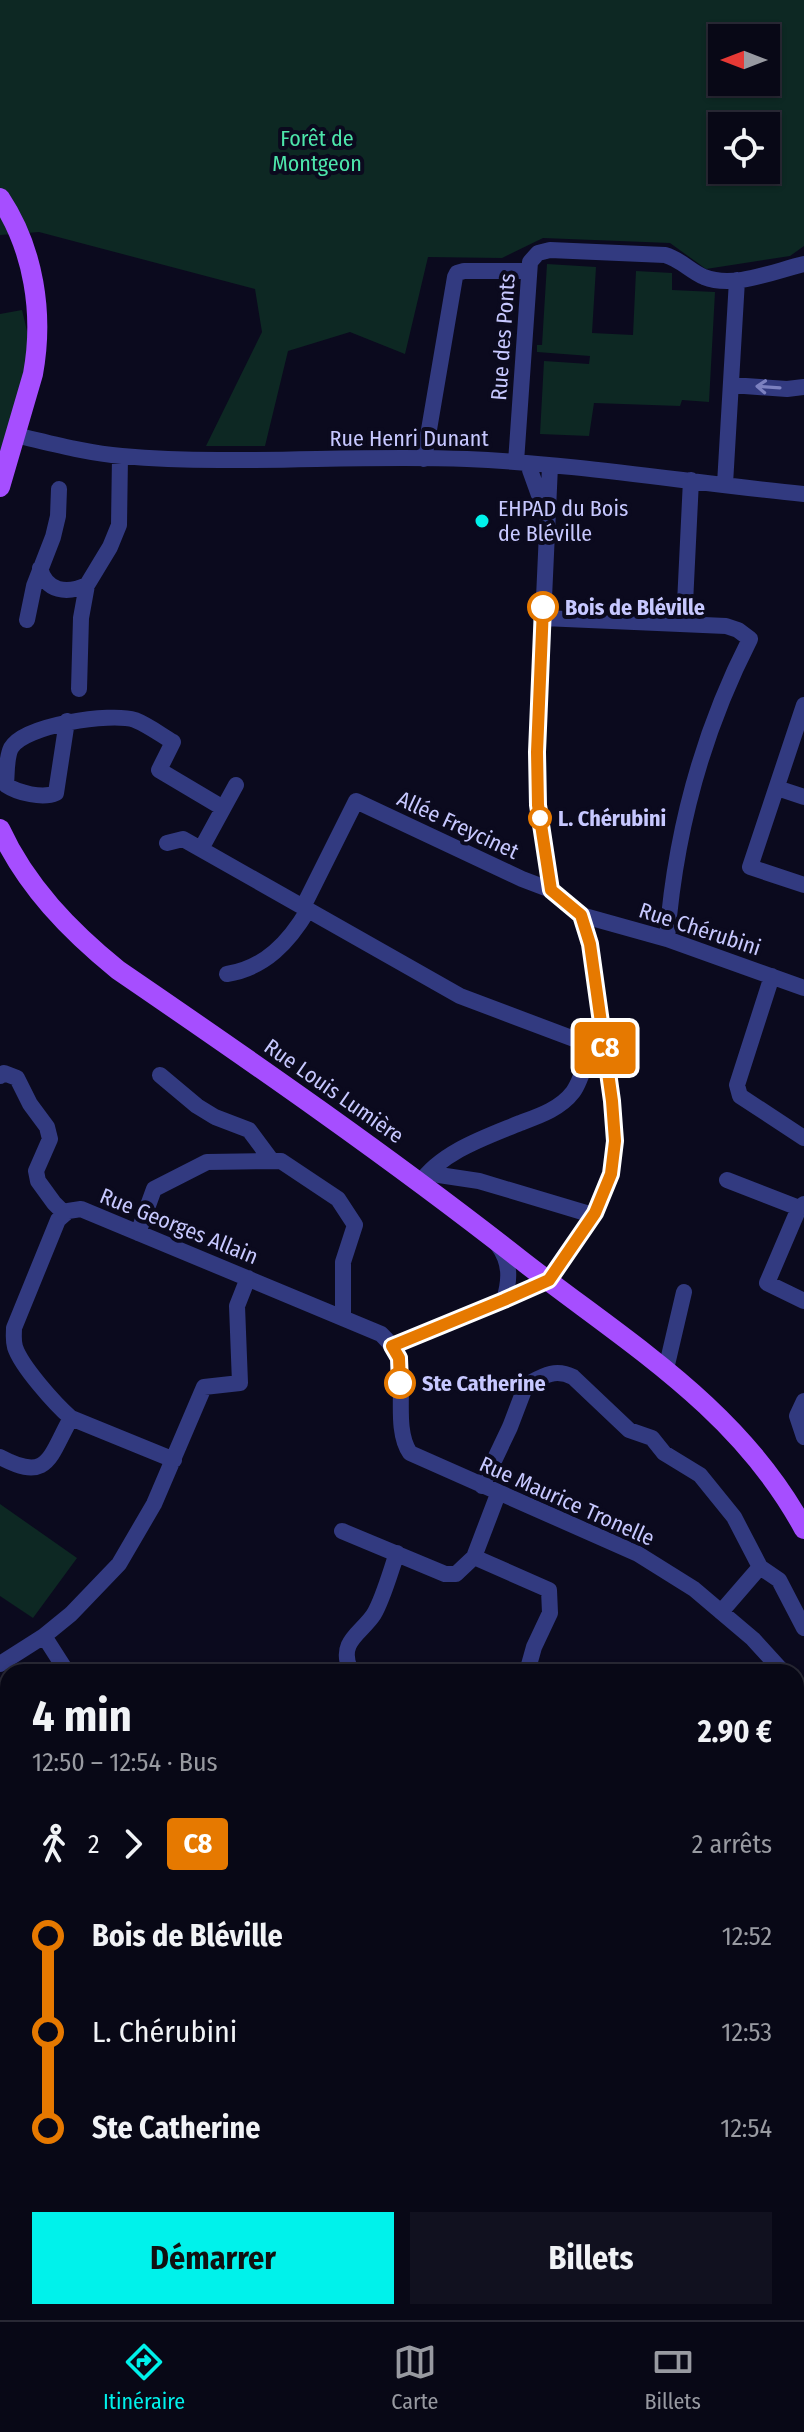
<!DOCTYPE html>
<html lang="fr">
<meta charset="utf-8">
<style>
:root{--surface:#080816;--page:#11111f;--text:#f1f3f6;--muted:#989aa1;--line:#292935;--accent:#00f2eb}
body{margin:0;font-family:"Fira Sans Condensed",sans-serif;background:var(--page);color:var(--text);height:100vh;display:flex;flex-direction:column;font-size:30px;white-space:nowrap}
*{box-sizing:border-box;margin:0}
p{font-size:26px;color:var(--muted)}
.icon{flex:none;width:44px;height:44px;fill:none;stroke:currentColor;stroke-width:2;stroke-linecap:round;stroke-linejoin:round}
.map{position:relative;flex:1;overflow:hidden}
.details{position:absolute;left:0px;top:1664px;width:804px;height:656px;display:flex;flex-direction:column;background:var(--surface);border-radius:24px 24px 0 0;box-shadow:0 2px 6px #0004,0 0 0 2px var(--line)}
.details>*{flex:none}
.badge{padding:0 16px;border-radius:6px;font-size:28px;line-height:52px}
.needle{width:52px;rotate:270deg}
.fabs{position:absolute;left:708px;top:24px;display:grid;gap:16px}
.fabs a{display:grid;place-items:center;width:72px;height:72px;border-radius:0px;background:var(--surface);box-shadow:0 2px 6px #0004,0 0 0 2px var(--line);font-size:40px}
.map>.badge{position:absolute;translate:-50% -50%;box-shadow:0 0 0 4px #fff}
.legs{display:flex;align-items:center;gap:12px;height:88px;padding:0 32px;font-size:26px}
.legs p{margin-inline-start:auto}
.headline{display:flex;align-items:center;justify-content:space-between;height:136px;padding:0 32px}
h1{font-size:44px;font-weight:700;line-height:60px}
.action{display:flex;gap:16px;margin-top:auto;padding:16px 32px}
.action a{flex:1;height:92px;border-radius:0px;background:var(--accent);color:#111;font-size:32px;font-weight:700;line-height:92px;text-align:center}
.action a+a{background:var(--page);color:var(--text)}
ul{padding:0 32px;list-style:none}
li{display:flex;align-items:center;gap:28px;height:96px;font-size:30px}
li i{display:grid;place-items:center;width:12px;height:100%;margin:0 10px;background:currentColor}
li i::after{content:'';width:20px;height:20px;margin:-10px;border:6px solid;border-radius:50%;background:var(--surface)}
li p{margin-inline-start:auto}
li:first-child i{background:linear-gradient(#0000 50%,currentColor 0)}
li:last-child i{background:linear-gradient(currentColor 50%,#0000 0)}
.tabs{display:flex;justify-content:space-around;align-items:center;height:112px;border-top:2px solid var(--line);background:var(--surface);font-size:22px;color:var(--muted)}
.tabs a{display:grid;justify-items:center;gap:4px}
.tabs .selected{color:var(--accent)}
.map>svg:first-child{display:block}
.green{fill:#0d2823;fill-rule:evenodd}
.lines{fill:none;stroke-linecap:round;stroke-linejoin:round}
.minor{stroke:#323a80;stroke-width:16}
.major{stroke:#a64eff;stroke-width:20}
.tram{stroke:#00f2eb;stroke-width:2}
.oneway{stroke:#7c81c0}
.line-1-casing{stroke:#fff;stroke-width:18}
.line-1{stroke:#e67900;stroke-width:12}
.poi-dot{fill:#00f2eb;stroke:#0b0a1e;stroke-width:3}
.stop-1-dot{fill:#fff;stroke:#e67900;stroke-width:4}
.labels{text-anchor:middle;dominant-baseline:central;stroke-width:8;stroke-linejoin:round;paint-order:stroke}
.park-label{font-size:22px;fill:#4de5ab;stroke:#0b0a1e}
.street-label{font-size:22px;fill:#c7c8ff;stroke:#0b0a1e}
.poi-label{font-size:22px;fill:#c7c8ff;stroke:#0b0a1e;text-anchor:start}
.stop-label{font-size:22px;font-weight:bold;fill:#c7c8ff;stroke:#0b0a1e;text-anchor:start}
</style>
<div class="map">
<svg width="804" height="2320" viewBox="0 0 804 2320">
<rect width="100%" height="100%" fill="#0b0a1e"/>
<path class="green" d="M0,0h804v246l-14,10 -84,13 -36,-26 -127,-5 -41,20 -74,-1 -23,97 -55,-22 -62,19 -23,95h-59l56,-114 -7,-43 -216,-57 -39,3zM722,38h44v44h-44zM722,126h44v44h-44z
M547,264l49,3 -4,66 41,2 3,-64 36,2v17l43,2 -6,110 -27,-2 -2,6 -86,-3 -5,33 -49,-2 4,-73 45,3 1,-8 -53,-4v-7h5z
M22,310l9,38 -31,109v-143z
M0,1504l77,54 -44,60 -33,-22z"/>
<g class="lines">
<path class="minor" d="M731,385l56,4 17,-2
M15,435c35,8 71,18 107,21 115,10 230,-2 345,3 113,5 225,24 337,35
M424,459l31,-182 2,-4 7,-2h65
M516,462l14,-200 8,-9 12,-3 115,5c15,4 25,16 39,22 30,12 70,-6 100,-13
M530,464v6l14,39
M550,466l-13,286 1,53 13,85
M725,484l12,-204
M40,568c6,24 27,26 47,17
M543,618l183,8 12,4 12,9c-48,94 -75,195 -83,300
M27,620l7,-34 19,-49 5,-21 1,-27
M684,624l7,-144
M79,689l2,-71 6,-33 23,-38 9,-22 1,-69
M804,705l-54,162 54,18
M67,721l-11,72c-13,6 -38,0 -50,-8 1,-11 0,-27 5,-37 13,-23 100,-36 124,-28 13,5 26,15 38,22l-14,28 64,38
M777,788l27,9
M167,843l16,-4 277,157 146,55
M201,849l35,-64
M303,907l53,-106 166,78 29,11 30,25 86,24 137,49
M227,974c38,-6 62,-32 81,-64
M772,976l-35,109 3,11 64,42
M160,1075l37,31 18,11 34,13 23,31
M0,1076l4,-3 13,5 13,26 17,23 3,12 -14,32 2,10 16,22 11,11
M433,1168l6,7 40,6 107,32
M727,1180l72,28
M420,1183c21,-31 66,-46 100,-60 19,-7 40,-14 53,-31 9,-12 13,-33 18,-47
M804,1204l-5,4 -32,75 37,18
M138,1233l16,-44 53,-27 74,-1 57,38 17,26 -12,37v56
M498,1245c13,18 12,35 6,55
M392,1346l112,-46 45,-20 46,-67 16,-39 4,-33 -3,-40 -22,-157 -9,-29
M666,1369l18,-77
M804,1401l-7,15 7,21
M0,1457c49,26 49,0 71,-39
M174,1460l-103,-42c-16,-14 -50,-52 -56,-71 -2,-7 -1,-12 -1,-19l44,-108 10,-9 13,-2 300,125c7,7 15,15 18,26 6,27 -5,70 11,93l228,101 56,35 59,50 30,33
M482,1486l28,-59 16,-42c17,-9 29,-17 47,-8l56,53 23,8 12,15 36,22 34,42 26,50 19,13 25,48
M342,1531l103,43h11l18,-17 24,-63
M474,1557l75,33 1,23 -16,34 -7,25
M721,1612l39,-45
M44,1636l23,36
M0,1664l44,-28 27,-22 48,-50 35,-60 50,-117 36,-4 -3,-77 11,-28
M359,1672l-9,-3c-12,-28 12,-36 24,-55 9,-15 17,-44 23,-61
M796,1686l8,9
M0,1738l8,-6
M0,1780l2,4 -2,1
M0,1998l8,5
M796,2124h8
M796,2228l8,-4
M224,2312l7,8
M430,2312l9,8
M706,2312l1,8
M567,2320l9,-8"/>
<path class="major" d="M0,198c34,51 44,116 33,176l-33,113
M0,829c26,57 70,102 118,141 136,93 273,188 403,290 105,82 218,148 283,269"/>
<path class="tram" d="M0,2012l8,5
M421,2312l8,8"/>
</g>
<defs><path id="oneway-shaft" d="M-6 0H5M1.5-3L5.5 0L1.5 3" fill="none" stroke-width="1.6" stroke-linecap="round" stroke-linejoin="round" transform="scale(2)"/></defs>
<use class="oneway" href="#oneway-shaft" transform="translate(768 387) rotate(-176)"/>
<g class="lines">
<g class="line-1-casing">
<path id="line-1" d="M400,1383l-1,-25 -7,-12 112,-46 45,-20 46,-67 16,-39 4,-33 -3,-40 -22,-157 -9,-29 -30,-25 -13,-85 -1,-53 6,-145"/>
</g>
<use href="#line-1" class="line-1"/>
</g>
<circle class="poi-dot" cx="482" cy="521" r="8"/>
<g class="stop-1-dot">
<circle cx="543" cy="607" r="14"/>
<circle cx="540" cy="818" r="10"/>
<circle cx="400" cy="1383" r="14"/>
</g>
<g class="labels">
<g class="park-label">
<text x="317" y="138">Forêt de<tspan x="317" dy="25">Montgeon</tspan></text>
</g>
<g class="street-label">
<text transform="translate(503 337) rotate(-86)">Rue des Ponts</text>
<text x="409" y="438">Rue Henri Dunant</text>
<text transform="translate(458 825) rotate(25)">Allée Freycinet</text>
<text transform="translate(700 929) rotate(18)">Rue Chérubini</text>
<text transform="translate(334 1091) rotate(35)">Rue Louis Lumière</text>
<text transform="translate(179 1226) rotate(22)">Rue Georges Allain</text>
<text transform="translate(567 1501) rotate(24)">Rue Maurice Tronelle</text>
</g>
<g class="poi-label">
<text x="498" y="508">EHPAD du Bois<tspan x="498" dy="25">de Bléville</tspan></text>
</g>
<g class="stop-label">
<text x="565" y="607">Bois de Bléville</text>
<text x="558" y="818">L. Chérubini</text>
<text x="422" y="1383">Ste Catherine</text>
</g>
</g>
</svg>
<div class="fabs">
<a><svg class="needle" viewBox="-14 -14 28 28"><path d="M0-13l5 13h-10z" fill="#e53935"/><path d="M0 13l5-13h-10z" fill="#989aa1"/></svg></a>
<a><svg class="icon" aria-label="locate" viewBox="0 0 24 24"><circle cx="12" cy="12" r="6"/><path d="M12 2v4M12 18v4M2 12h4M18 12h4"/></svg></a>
</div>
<b class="badge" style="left:605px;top:1048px;background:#e67900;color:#fff">C8</b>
<section class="details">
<div class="headline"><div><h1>4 min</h1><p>12:50 – 12:54 · Bus</p></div><b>2.90 €</b></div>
<div class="legs"><svg class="icon" aria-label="walk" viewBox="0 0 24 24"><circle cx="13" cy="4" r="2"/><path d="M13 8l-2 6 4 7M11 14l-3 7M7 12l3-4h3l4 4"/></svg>2<svg class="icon" aria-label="forward" viewBox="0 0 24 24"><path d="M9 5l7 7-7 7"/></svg><b class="badge" style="background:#e67900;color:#fff">C8</b><p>2 arrêts</p></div>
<ul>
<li><i style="color:#e67900"></i><b>Bois de Bléville</b><p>12:52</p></li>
<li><i style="color:#e67900"></i><span>L. Chérubini</span><p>12:53</p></li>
<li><i style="color:#e67900"></i><b>Ste Catherine</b><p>12:54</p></li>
</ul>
<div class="action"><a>Démarrer</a><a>Billets</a></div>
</section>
</div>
<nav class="tabs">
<a class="selected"><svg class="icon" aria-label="directions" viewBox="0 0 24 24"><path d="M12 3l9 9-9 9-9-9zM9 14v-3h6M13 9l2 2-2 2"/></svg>Itinéraire</a>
<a><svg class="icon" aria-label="map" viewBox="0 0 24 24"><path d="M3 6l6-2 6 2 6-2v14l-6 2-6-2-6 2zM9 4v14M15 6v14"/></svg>Carte</a>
<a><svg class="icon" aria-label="tickets" viewBox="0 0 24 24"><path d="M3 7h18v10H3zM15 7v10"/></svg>Billets</a>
</nav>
